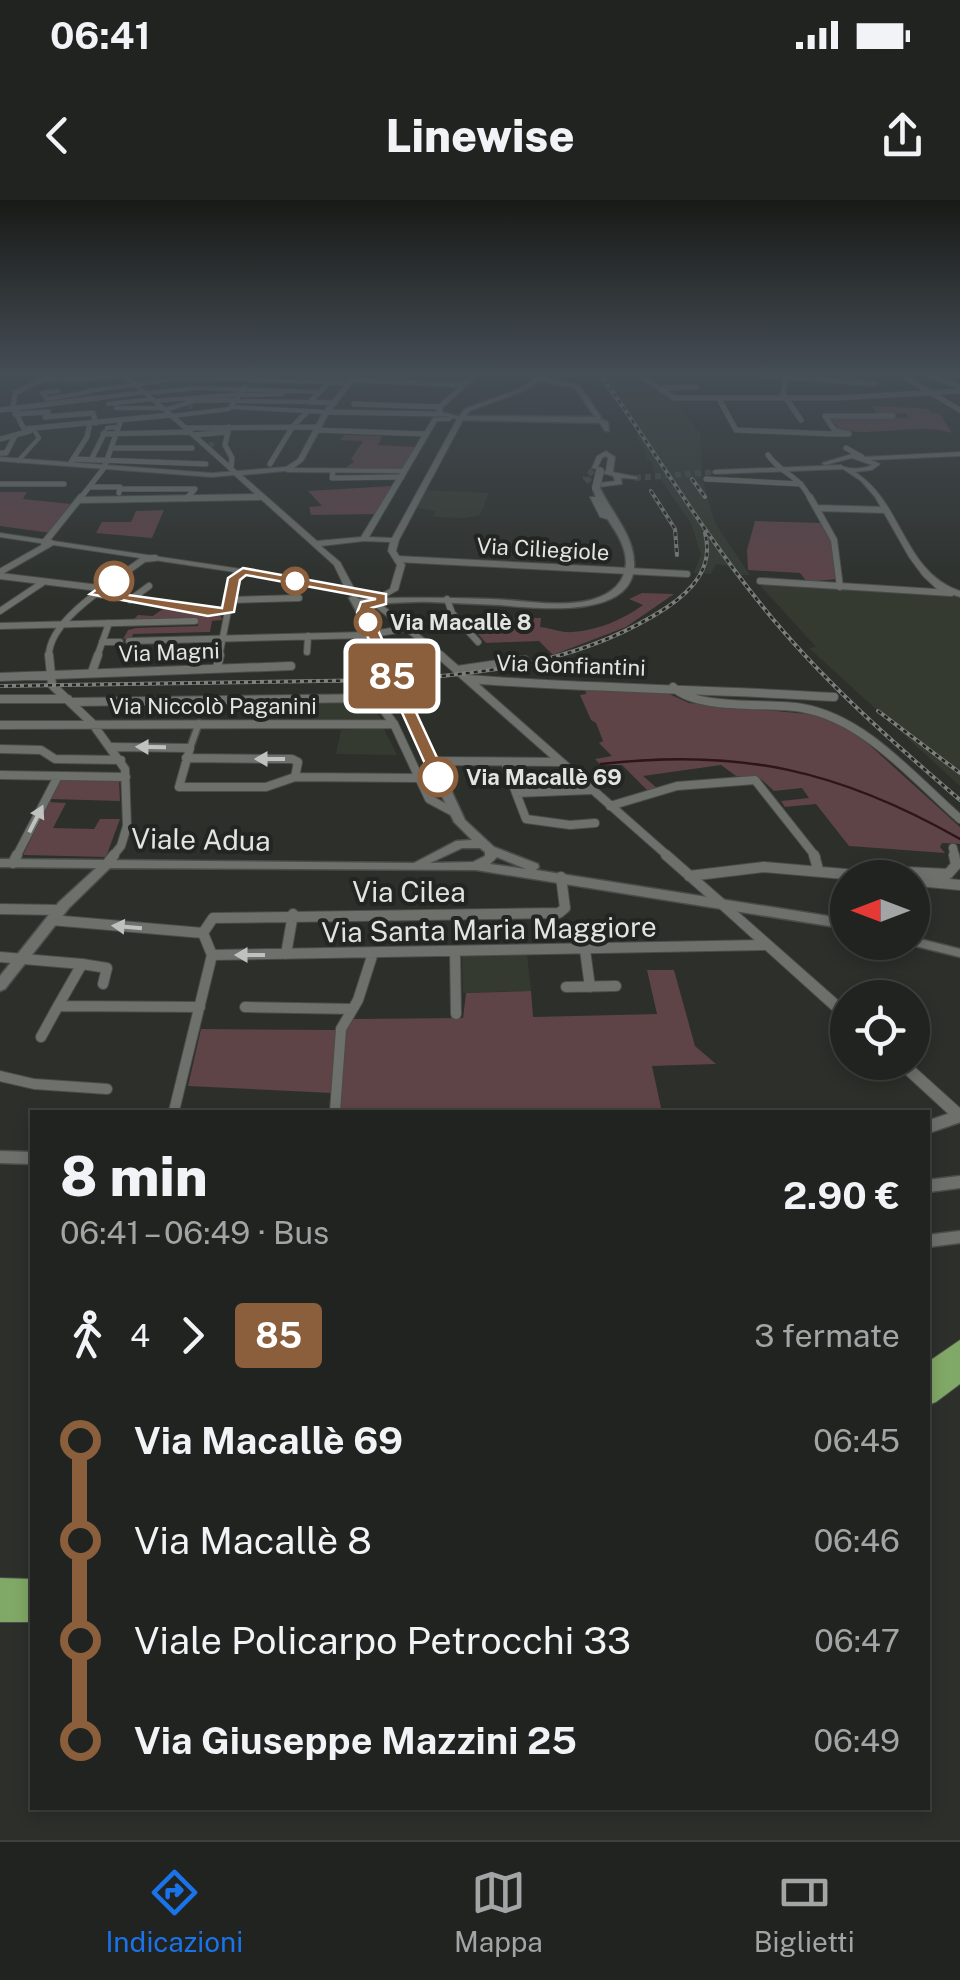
<!DOCTYPE html>
<html lang="it">
<meta charset="utf-8">
<style>
:root{--surface:#212320;--page:#2d2f2d;--text:#f1f3f6;--muted:#a2a4a5;--line:#3e403e;--accent:#1a73e8}
body{margin:0;font-family:"Public Sans",sans-serif;background:var(--page);color:var(--text);height:100vh;display:flex;flex-direction:column;font-size:38px;white-space:nowrap}
*{box-sizing:border-box;margin:0}
p{font-size:32px;color:var(--muted)}
.icon{flex:none;width:55px;height:55px;fill:none;stroke:currentColor;stroke-width:2;stroke-linecap:round;stroke-linejoin:round}
.map{position:relative;flex:1;overflow:hidden}
.panel{position:absolute;left:30px;top:910px;width:900px;height:700px;display:flex;flex-direction:column;background:var(--surface);border-radius:0px;box-shadow:0 5px 15px #0003,0 0 0 2px var(--line)}
.panel>*{flex:none}
.badge{padding:0 20px;border-radius:8px;font-size:35px;line-height:65px}
.needle{width:65px;rotate:270deg}
.fabs{position:absolute;left:830px;top:660px;display:grid;gap:20px}
.fabs a{display:grid;place-items:center;width:100px;height:100px;border-radius:50%;background:var(--surface);box-shadow:0 5px 15px #0003,0 0 0 2px var(--line);font-size:50px}
.map>.badge{position:absolute;translate:-50% -50%;box-shadow:0 0 0 5px #fff}
.legs{display:flex;align-items:center;gap:15px;height:110px;padding:0 30px;font-size:32px}
.legs p{margin-inline-start:auto}
.headline{display:flex;align-items:center;justify-content:space-between;height:170px;padding:0 30px}
h1{font-size:55px;font-weight:800;line-height:75px}
ul{padding:0 30px;list-style:none}
li{display:flex;align-items:center;gap:35px;height:100px;font-size:38px}
li i{display:grid;place-items:center;width:15px;height:100%;margin:0 12px;background:currentColor}
li i::after{content:'';width:25px;height:25px;margin:-12px;border:8px solid;border-radius:50%;background:var(--surface)}
li p{margin-inline-start:auto}
li:first-child i{background:linear-gradient(#0000 50%,currentColor 0)}
li:last-child i{background:linear-gradient(currentColor 50%,#0000 0)}
.status{display:flex;justify-content:space-between;align-items:center;height:70px;padding:0 50px;background:var(--surface);direction:ltr}
.status svg{height:28px;fill:currentColor}
header{display:flex;justify-content:space-between;align-items:center;height:130px;padding:0 30px;background:var(--surface);font-size:45px;font-weight:800}
.tab-bar{display:flex;justify-content:space-around;align-items:center;height:140px;border-top:2px solid var(--line);background:var(--surface);font-size:28px;color:var(--muted)}
.tab-bar a{display:grid;justify-items:center;gap:5px}
.tab-bar .selected{color:var(--accent)}
.map>svg:first-child{display:block}
.built{fill:#343a30}
.green{fill:#5e4347}
.lines{fill:none;stroke-linecap:round;stroke-linejoin:round}
.stream{stroke:#2e1519;stroke-width:2.5}
.pedestrian-tunnel{stroke:#474a45;stroke-width:4;stroke-dasharray:4 1;stroke-linecap:butt}
.minor-tunnel{stroke:#474a45;stroke-width:5;stroke-dasharray:5 2.5;stroke-linecap:butt}
.tertiary-tunnel{stroke:#474a45;stroke-width:6;stroke-dasharray:6 4;stroke-linecap:butt}
.pedestrian-far1-casing{stroke:#4a4c49;stroke-width:5}
.pedestrian-casing{stroke:#4a4c49;stroke-width:9}
.minor-far4-casing{stroke:#4a4c49;stroke-width:6}
.minor-far3-casing{stroke:#4a4c49;stroke-width:8}
.minor-far2-casing{stroke:#4a4c49;stroke-width:10}
.minor-far1-casing{stroke:#4a4c49;stroke-width:12}
.minor-casing{stroke:#4a4c49;stroke-width:15}
.tertiary-casing{stroke:#4a4c49;stroke-width:2}
.secondary-casing{stroke:#4a4c49;stroke-width:3}
.trunk-casing{stroke:#4a4c49;stroke-width:2}
.pedestrian-far1{stroke:#6d706b;stroke-width:4}
.pedestrian{stroke:#6d706b;stroke-width:6}
.minor-far4{stroke:#6d706b;stroke-width:5}
.minor-far3{stroke:#6d706b;stroke-width:6}
.minor-far2{stroke:#6d706b;stroke-width:8}
.minor-far1{stroke:#6d706b;stroke-width:10}
.minor{stroke:#6d706b;stroke-width:12}
.tertiary{fill:#6d706b;fill-rule:evenodd}
.secondary{fill:#6d706b;fill-rule:evenodd}
.trunk{fill:#80a866;fill-rule:evenodd}
.rail-casing{stroke:#7e807c;stroke-width:4}
.rail{stroke:#222521;stroke-width:2.5;stroke-dasharray:4;stroke-linecap:butt}
.secondary-bridge-far2-casing{stroke:#4a4c49;stroke-width:9;stroke-linecap:butt}
.secondary-bridge-far1-casing{stroke:#4a4c49;stroke-width:10;stroke-linecap:butt}
.secondary-bridge-casing{stroke:#4a4c49;stroke-width:14;stroke-linecap:butt}
.secondary-bridge-far2{stroke:#6d706b;stroke-width:8}
.secondary-bridge-far1{stroke:#6d706b;stroke-width:9}
.secondary-bridge{stroke:#6d706b;stroke-width:11}
.oneway{fill:#bfc1be}
.line-1{fill:#8b5e3c;stroke:#fff;stroke-width:2.5}
.stop-1-dot{fill:#fff;stroke:#8b5e3c;stroke-width:5}
.labels{text-anchor:middle;dominant-baseline:central;stroke-width:8;stroke-linejoin:round;paint-order:stroke}
.far-street-label{font-size:22px;fill:#e2e4e1;stroke:#222521}
.far-stop-label{font-size:22px;font-weight:bold;fill:#e2e4e1;stroke:#222521;text-anchor:start}
.street-label{font-size:28px;fill:#e2e4e1;stroke:#222521}
</style>
<div class="status"><b>06:41</b><svg viewBox="0 0 49 12"><path d="M0 12V9h3v3zM5 12V6h3v6zM10 12V3h3v9zM15 12V0h3v12zM26 1h20v11H26zM47 4h2v5h-2z"/></svg></div>
<header><svg class="icon" aria-label="back" viewBox="0 0 24 24"><path d="M15 5l-7 7 7 7"/></svg>Linewise<svg class="icon" aria-label="share" viewBox="0 0 24 24"><path d="M12 15V3M7 8l5-5 5 5M5 13v7h14v-7"/></svg></header>
<div class="map">
<svg width="960" height="1640" viewBox="0 0 960 1640">
<rect width="100%" height="100%" fill="#2c2f2a"/>
<path class="built" d="M589,174h46l40,27 25,33 3,47 12,42 35,52h-15l-7,-9 -12,-2 -5,10 -17,-1 7,-19 -10,-31 -38,-54 -1,-8 -7,-1 1,-8 -10,-16 3,-1 -20,-30 -14,-15 -3,-9z
M426,290l13,1 50,2 -9,22 -16,3 -31,-1 2,-6 -18,-3z
M758,383l202,13v190l-151,-138 7,-1z
M315,501l54,1 14,19 -71,1z
M383,527l14,28 -61,-1 5,-24z
M527,754l4,37 -68,2 -1,-38z"/>
<path class="green" d="M873,206l55,3 4,4 8,1 12,19c-35,-11 -84,6 -118,-5l3,-1 -7,-10 78,1 -2,-5 -29,2z
M344,235l38,1 -4,9 38,2 -14,23 -53,-2 -3,-1 8,-5 -3,-3 12,-18 -23,-1z
M392,286l-16,28 -65,1 -2,-8 13,-1 -14,-15z
M0,292h27l-4,7 48,5 -20,29 -51,-7z
M164,310l-12,28 -56,-5 6,-11h29l5,-11z
M755,321l67,2 10,12 6,44 -31,3 -7,-9 -52,-3 -1,-20z
M642,393l32,1 -48,33 -73,28 -14,-14 -53,2 -23,-26 78,1 -1,9c11,1 22,6 32,5 27,-2 50,-12 71,-27l-14,-6z
M164,408l56,7 2,5 -10,1 -2,11 -77,2 -1,4 -9,1 5,-9 8,-2 62,-2v-6l-66,1 6,-6 15,1z
M585,489h73l31,14 130,12 35,16 106,96v17l-18,-1 -2,4 5,6 -96,-7 -33,-42 -31,3 -4,-6 28,-3 -7,-10 -28,3 -13,-12 -25,-3 -15,-11 -78,11 14,12 -9,3 -26,-26h-21l-6,-6 17,-3 -13,-13 4,-2 -7,-18 -5,-3 -11,-25 6,-1z
M61,579l58,2 1,20 -70,-2z
M49,602l17,1 -13,25 41,1 6,-10h20l-14,38 -83,-2z
M647,770h27l21,76 21,18 -64,2 10,46h-324l2,-69 10,-24 113,-1 3,-25 65,-2 2,26 124,-3z
M201,829l136,1 -5,63 -144,-7z"/>
<g class="lines">
<path class="stream" d="M601,564c138,-16 238,6 359,75"/>
<path class="pedestrian-tunnel" d="M189,207h5"/>
<path class="minor-tunnel" d="M209,245l7,-1"/>
<path class="tertiary-tunnel" d="M635,278l80,-6
M590,282l-4,-4 9,-10"/>
<g class="pedestrian-far1-casing">
<path id="pedestrian-far1" d="M131,174l-7,1 47,40
M249,180l80,2
M197,188l122,4
M58,191l-16,2 5,6 42,-7
M88,191l81,-11 81,-2
M148,193l50,-5
M241,195l42,-1
M98,198l48,-6
M155,201l87,-7
M197,201l41,-1
M237,201l73,1
M108,204l45,-5
M233,207l93,5
M116,208h48
M165,210l32,-10
M172,216l57,-7 16,-22
M107,228l11,-1
M18,261l21,-23 -5,-8"/>
</g>
<g class="pedestrian-casing">
<path id="pedestrian" d="M190,548l9,-25"/>
</g>
<g class="minor-far4-casing">
<path id="minor-far4" d="M54,174l-39,19 -2,14 11,22 147,-14 66,59
M638,174l36,24h163l123,-7
M749,174l126,10
M787,174l-4,20 18,26
M900,174l60,36
M927,174l33,13
M45,179l38,1 41,-6
M351,180l109,5 8,-3
M661,188l35,-1
M719,199l17,31 98,4
M310,202l19,-20 19,2
M310,202l25,1
M354,204l85,3
M0,210l98,-12
M326,212l115,2
M15,214l33,-2
M45,217l48,-4 3,10
M229,227l-4,18 7,13 -1,11
M187,228l131,-1
M316,230l110,4
M835,231l-10,-15h68
M836,231l13,3h-16z
M103,234l87,-2
M194,235l34,-3
M0,239l30,-8
M112,248h80
M846,248l16,9
M0,253h6l9,-17
M768,255c15,21 30,18 43,45
M73,259l133,5
M91,260l14,-28
M71,262l16,-25 3,-14
M270,264l23,-38 14,-14
M333,271l-1,7 70,-1
M706,279l95,5
M0,284h64
M90,287h30l-1,6
M122,289h73l-9,10
M79,300l25,-32 17,-48
M108,300l153,-3"/>
</g>
<g class="minor-far3-casing">
<path id="minor-far3" d="M810,297l24,43 6,47
M80,300l179,-3
M816,308l70,2
M44,343l37,-46
M397,359l290,15
M0,372l51,-29
M0,376l99,12
M760,381l191,12
M96,394l131,18
M447,399l5,14 26,29
M130,400l19,-14
M230,400l69,-2
M375,403l68,54
M0,411l42,-28
M0,426l195,-5
M129,441l238,-6 43,-7
M102,442h18
M307,452l1,-16
M49,457c-2,-37 67,-77 95,-98l11,-1
M97,457l12,-34
M219,457l15,-77 9,-9"/>
</g>
<g class="minor-far2-casing">
<path id="minor-far2" d="M49,455l3,30 40,38 33,46 2,57 -6,20 -9,11
M440,455l229,202
M217,468l3,-13
M457,470l68,-10
M92,472l6,-17
M0,477l291,-11
M468,479c122,10 244,10 366,18
M673,487c24,24 96,15 129,21 63,11 111,70 158,111
M0,499h68
M73,502l302,-4 19,26 35,75 26,14
M0,525l394,-1
M112,547l78,1 -11,39h87l29,-10
M0,549l41,1 14,9 66,1
M186,558l106,1 6,3 -3,15 124,1
M431,561l129,1
M505,562l11,31 75,-3
M0,575l126,2
M516,593l10,26 44,6 25,-2
M610,606l67,-20 78,-6 61,77
M953,648l2,9
M16,657l42,-81"/>
</g>
<g class="minor-far1-casing">
<path id="minor-far1" d="M666,655l57,50
M814,655l4,14
M13,663l4,-8
M107,664l7,-9
M885,671l63,3 8,-9 -2,-10
M689,676l75,-9 127,11
M918,681l42,4
M0,709l60,1
M51,720l152,13
M585,750l5,37
M455,752l1,62
M286,754l7,-40
M212,755l555,-10
M0,757l82,7 -24,42 142,1
M82,764l25,4 -4,16
M566,787l50,-1
M245,807l107,2
M41,837l17,-31
M0,876l34,8 73,5
M174,911l38,-156 -9,-22 10,-15 346,-5 6,-5 -4,-31
M335,911l6,-82 17,-29 15,-47"/>
</g>
<g class="minor-casing">
<path id="minor" d="M928,927l32,-11
M0,957l32,1
M928,986l32,-4
M928,1041l32,-4"/>
</g>
<g class="tertiary-casing">
<path id="tertiary" d="M354,174h6l-31,39 -26,48 -9,7 108,1 31,-51 16,-1 -12,-3v-8l37,-32h6l-38,34v4l22,6 -65,122 -3,11 9,14 -7,25 -14,8 -7,-2 13,-7 7,-24 -9,-14 2,-9 -26,-1 -43,5 19,16 15,28 17,3 1,2 -4,3 -108,-22 -261,-39v-4l261,39 84,16 -11,-23 -100,-90 -22,2 -212,-16v-4l212,16 74,-6 12,-8 25,-47zM452,218l5,1 -65,119 -23,-1 68,-116h13zM285,271l3,1 112,1 -39,64 -44,4 -75,-66z
M606,251l9,6 -2,15 24,5v2l-16,-1 1,6 -23,3v-4l16,-2 -2,-5 -11,-3 4,-2 2,-13 -2,-2 -4,2 -5,11 -5,-1 5,-12z
M960,252v4l-89,4 9,4 -8,6 -17,2c48,30 48,100 105,119v6l-22,-7 -15,-14 -14,-19 -34,-60 -14,-16 -18,-12 -128,5 -3,-2 3,-2 126,-5c6,5 23,4 31,0l-20,-7 -27,7 -3,-2 30,-9 11,3z
M590,297h6l10,16 10,5v4l-16,-5z
M724,702l4,1 120,106v12l-5,-1 -123,-111 -2,-3z
M892,862h17l51,46v13l-5,-1z"/>
</g>
<g class="secondary-casing">
<path id="secondary" d="M543,174h7l-6,4 35,7 22,32 -1,2 8,3 1,9h-4l-5,-8 -139,-3 -3,-2 7,-9 52,-19zM540,181l35,7 20,29 -129,-1 3,-5 52,-19z
M593,286h6c11,25 34,47 35,76 3,59 -99,46 -134,43 -23,-1 -46,-2 -69,-3 -23,-1 -46,2 -69,3l14,24 -5,3 -5,-3 -17,-31 5,-3 5,4c44,-2 89,-1 132,0 34,1 67,9 100,1 18,-5 34,-16 35,-37 0,-30 -30,-49 -33,-77z
M422,537l6,3 37,80 29,27 44,17 1,3 -3,3 292,46 20,5v8l-372,-59 -366,-2 -41,40 -64,81 -5,2v-15l59,-74 37,-34 -96,-1v-8l414,4 42,-22 16,-1 -18,-18 -38,-82zM462,648h18l5,4v4l-12,6 -43,1zM497,657l29,12 -36,-5z
M912,737l48,12v8l-53,-13 -1,-2h6z"/>
</g>
<g class="trunk-casing">
<path id="trunk" d="M960,1140v44l-24,18 -8,3v-43z
M0,1378l32,1v43h-32z"/>
</g>
<use href="#pedestrian-far1" class="pedestrian-far1"/>
<use href="#pedestrian" class="pedestrian"/>
<use href="#minor-far4" class="minor-far4"/>
<use href="#minor-far3" class="minor-far3"/>
<use href="#minor-far2" class="minor-far2"/>
<use href="#minor-far1" class="minor-far1"/>
<use href="#minor" class="minor"/>
<use href="#tertiary" class="tertiary"/>
<use href="#secondary" class="secondary"/>
<use href="#trunk" class="trunk"/>
<g class="rail-casing">
<path id="rail" d="M600,174c55,77 103,159 163,233 58,72 127,133 197,193
M692,279l13,18
M651,291l24,38 2,26
M402,479c93,-6 184,-19 264,-71 27,-18 48,-41 39,-75
M0,486l387,-6
M878,511l82,62"/>
</g>
<use href="#rail" class="rail"/>
<g class="secondary-bridge-far2-casing">
<path id="secondary-bridge-far2" d="M596,288l4,-17"/>
</g>
<g class="secondary-bridge-far1-casing">
<path id="secondary-bridge-far1" d="M371,429l13,28"/>
</g>
<g class="secondary-bridge-casing">
<path id="secondary-bridge" d="M383,455l39,85"/>
</g>
<use href="#secondary-bridge-far2" class="secondary-bridge-far2"/>
<use href="#secondary-bridge-far1" class="secondary-bridge-far1"/>
<use href="#secondary-bridge" class="secondary-bridge"/>
</g>
<defs><path id="oneway-solid" d="M-6-.8H1V-3.2L6.5 0L1 3.2V.8H-6Z" transform="scale(2.5)"/></defs>
<g class="oneway">
<use href="#oneway-solid" transform="translate(151 547) rotate(-179)"/>
<use href="#oneway-solid" transform="translate(270 559) rotate(-180)"/>
<use href="#oneway-solid" transform="translate(36 619) rotate(-63)"/>
<use href="#oneway-solid" transform="translate(127 727) rotate(-175)"/>
<use href="#oneway-solid" transform="translate(250 755) rotate(180)"/>
</g>
<linearGradient id="sky" x2="0" y2="1"><stop stop-color="#181a17"/><stop offset="0.43" stop-color="#454d55"/><stop offset="1" stop-color="#454d55" stop-opacity="0"/></linearGradient>
<rect width="960" height="403" fill="url(#sky)"/>
<path class="line-1" d="M243,368l143,26v10l-15,4 -1,5 76,164 -2,3 -13,-3 -74,-164 4,-11 15,-3 -130,-24 -6,5 -6,32 -26,4 -118,-22 24,-17 5,4 -13,11 116,16 6,-30z"/>
<g class="stop-1-dot">
<circle cx="114" cy="381" r="18"/>
<circle cx="295" cy="381" r="12"/>
<circle cx="368" cy="422" r="12"/>
<circle cx="438" cy="577" r="18"/>
</g>
<g class="labels">
<g class="far-street-label">
<text transform="translate(543 349) rotate(3)">Via Ciliegiole</text>
<text transform="translate(169 452) rotate(-2)">Via Magni</text>
<text transform="translate(571 465) rotate(2)">Via Gonfiantini</text>
<text x="213" y="506">Via Niccolò Paganini</text>
</g>
<g class="far-stop-label">
<text x="390" y="422">Via Macallè 8</text>
<text x="466" y="577">Via Macallè 69</text>
</g>
<g class="street-label">
<text transform="translate(201 639) rotate(1)">Viale Adua</text>
<text x="409" y="691">Via Cilea</text>
<text transform="translate(489 729) rotate(-1)">Via Santa Maria Maggiore</text>
</g>
</g>
</svg>
<div class="fabs">
<a><svg class="needle" viewBox="-14 -14 28 28"><path d="M0-13l5 13h-10z" fill="#e53935"/><path d="M0 13l5-13h-10z" fill="#a2a4a5"/></svg></a>
<a><svg class="icon" aria-label="locate" viewBox="0 0 24 24"><circle cx="12" cy="12" r="6"/><path d="M12 2v4M12 18v4M2 12h4M18 12h4"/></svg></a>
</div>
<b class="badge" style="left:392px;top:476px;background:#8b5e3c;color:#fff">85</b>
<section class="panel">
<div class="headline"><div><h1>8 min</h1><p>06:41 – 06:49 · Bus</p></div><b>2.90 €</b></div>
<div class="legs"><svg class="icon" aria-label="walk" viewBox="0 0 24 24"><circle cx="13" cy="4" r="2"/><path d="M13 8l-2 6 4 7M11 14l-3 7M7 12l3-4h3l4 4"/></svg>4<svg class="icon" aria-label="forward" viewBox="0 0 24 24"><path d="M9 5l7 7-7 7"/></svg><b class="badge" style="background:#8b5e3c;color:#fff">85</b><p>3 fermate</p></div>
<ul>
<li><i style="color:#8b5e3c"></i><b>Via Macallè 69</b><p>06:45</p></li>
<li><i style="color:#8b5e3c"></i><span>Via Macallè 8</span><p>06:46</p></li>
<li><i style="color:#8b5e3c"></i><span>Viale Policarpo Petrocchi 33</span><p>06:47</p></li>
<li><i style="color:#8b5e3c"></i><b>Via Giuseppe Mazzini 25</b><p>06:49</p></li>
</ul>
</section>
</div>
<nav class="tab-bar">
<a class="selected"><svg class="icon" aria-label="directions" viewBox="0 0 24 24"><path d="M12 3l9 9-9 9-9-9zM9 14v-3h6M13 9l2 2-2 2"/></svg>Indicazioni</a>
<a><svg class="icon" aria-label="map" viewBox="0 0 24 24"><path d="M3 6l6-2 6 2 6-2v14l-6 2-6-2-6 2zM9 4v14M15 6v14"/></svg>Mappa</a>
<a><svg class="icon" aria-label="tickets" viewBox="0 0 24 24"><path d="M3 7h18v10H3zM15 7v10"/></svg>Biglietti</a>
</nav>
